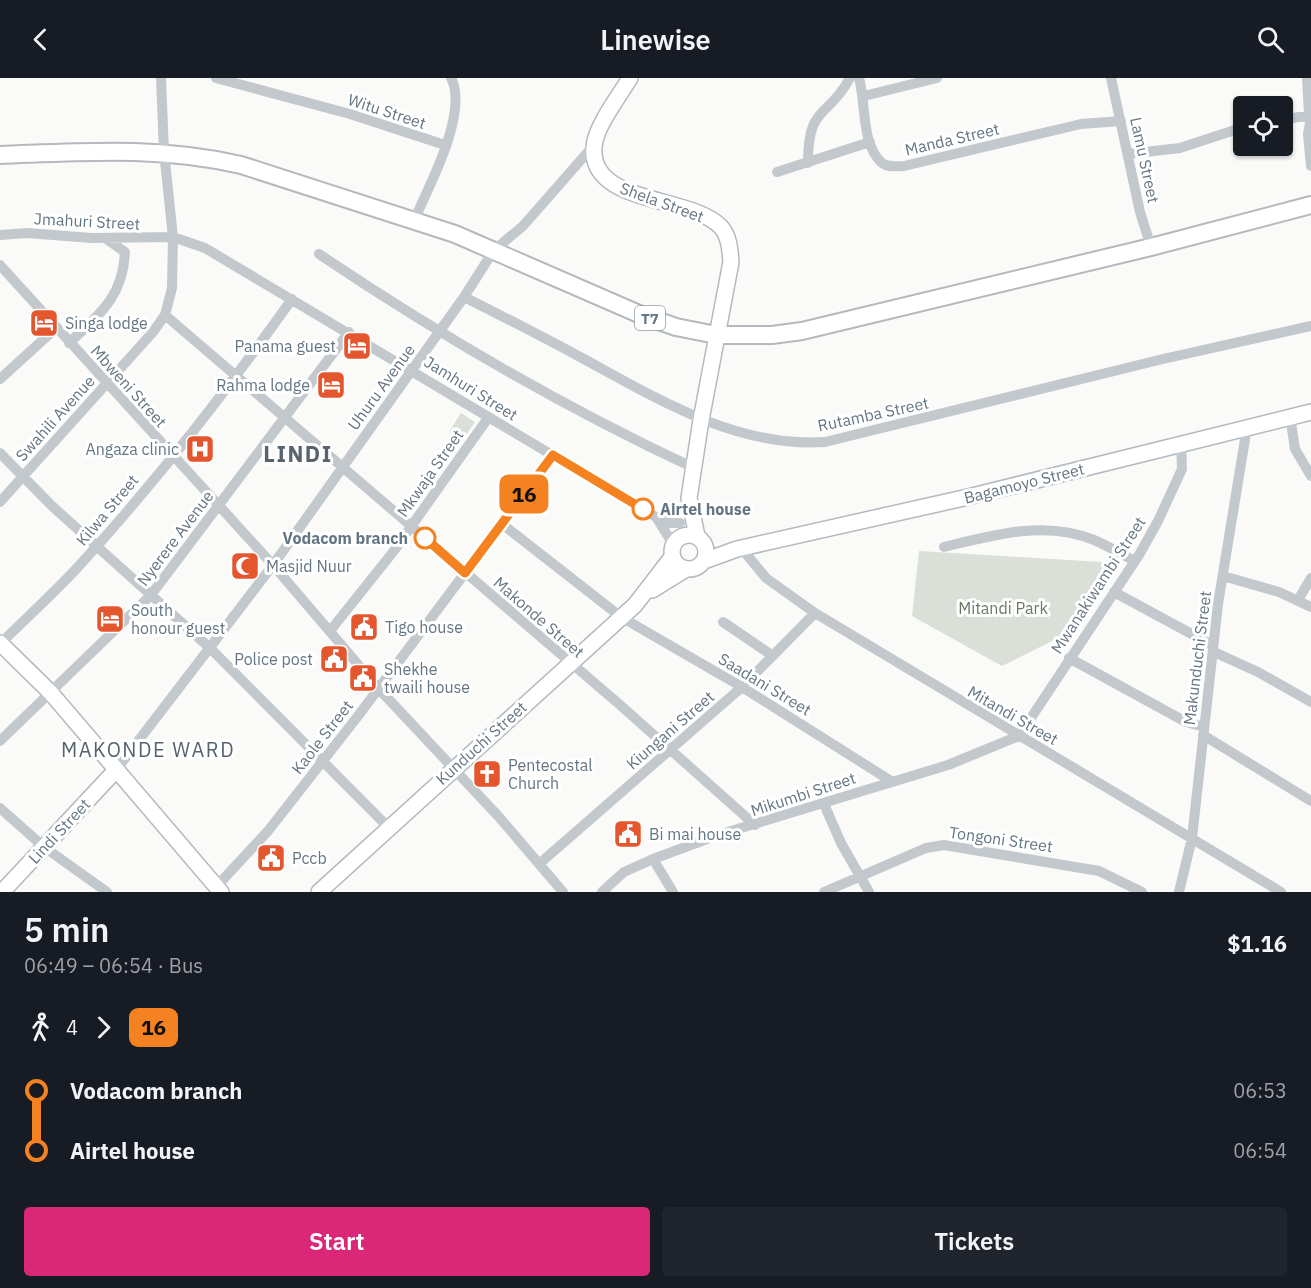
<!DOCTYPE html>
<meta charset="utf-8">
<style>
:root{--surface:#171b24;--page:#20242c;--text:#f1f3f6;--muted:#9ea1a6;--accent:#db2777}
body{margin:0;font-family:"IBM Plex Sans",sans-serif;background:var(--page);color:var(--text);height:100vh;display:flex;flex-direction:column;font-size:22px;white-space:nowrap}
*{box-sizing:border-box;margin:0}
p{font-size:20px;color:var(--muted)}
.icon{flex:none;width:33px;height:33px;fill:none;stroke:currentColor;stroke-width:2;stroke-linecap:round;stroke-linejoin:round}
.map{position:relative;height:814px;overflow:hidden}
.details{display:flex;flex-direction:column;background:var(--surface);flex:1}
.details>*{flex:none}
.badge{padding:0 12px;border-radius:9px;font-size:21px;line-height:39px}
.buttons{position:absolute;left:1233px;top:18px;display:grid;gap:12px}
.buttons a{display:grid;place-items:center;width:60px;height:60px;border-radius:6px;background:var(--surface);box-shadow:0 2px 4px #0004;font-size:30px}
.map>.badge{position:absolute;translate:-50% -50%;box-shadow:0 0 0 3px #fff}
.legs{display:flex;align-items:center;gap:9px;height:66px;padding:0 24px;font-size:20px}
.legs p{margin-inline-start:auto}
.headline{display:flex;align-items:center;justify-content:space-between;height:102px;padding:0 24px}
h1{font-size:33px;font-weight:600;line-height:45px}
.cta{display:flex;gap:12px;margin-top:auto;padding:12px 24px}
.cta a{flex:1;height:69px;border-radius:6px;background:var(--accent);color:#fff;font-size:24px;font-weight:600;line-height:69px;text-align:center}
.cta a+a{background:var(--page);color:var(--text)}
ul{padding:0 24px;list-style:none}
li{display:flex;align-items:center;gap:21px;height:60px;font-size:22px}
li i{display:grid;place-items:center;width:9px;height:100%;margin:0 8px;background:currentColor}
li i::after{content:'';width:15px;height:15px;margin:-8px;border:4px solid;border-radius:50%;background:var(--surface)}
li p{margin-inline-start:auto}
li:first-child i{background:linear-gradient(#0000 50%,currentColor 0)}
li:last-child i{background:linear-gradient(currentColor 50%,#0000 0)}
header{display:flex;justify-content:space-between;align-items:center;height:78px;padding:0 24px;background:var(--surface);font-size:27px;font-weight:600}
.map>svg:first-child{display:block}
.green{fill:#dadfd7}
.lines{fill:none;stroke-linecap:round;stroke-linejoin:round}
.secondary-casing{stroke:#b3babf;stroke-width:18}
.trunk-casing{stroke:#b4b9bd;stroke-width:20}
.minor{stroke:#c3c8cc;stroke-width:10}
.secondary{stroke:#fff;stroke-width:15}
.trunk{stroke:#fff;stroke-width:16}
.line-1-casing{stroke:#fff;stroke-width:14}
.line-1{stroke:#f58220;stroke-width:9}
.stop-1-dot{fill:#fff;stroke:#f58220;stroke-width:3}
.labels{text-anchor:middle;dominant-baseline:central;stroke-width:6;stroke-linejoin:round;paint-order:stroke}
.shield{fill:#fff;stroke:#939fa8;stroke-width:1.5}
.shield-label{font-size:15px;font-weight:bold;fill:#657683}
.street-label{font-size:16px;fill:#657683;stroke:#fff}
.poi-label{font-size:16px;fill:#657683;stroke:#fff;text-anchor:start}
.stop-label{font-size:16px;font-weight:bold;fill:#657683;stroke:#fff;text-anchor:start}
.park-label{font-size:16px;fill:#687a64;stroke:#fff}
.quarter-label{font-size:20px;letter-spacing:1.5px;fill:#57646e;stroke:#fff}
.district-label{font-size:22px;font-weight:bold;letter-spacing:1.5px;fill:#57646e;stroke:#fff}
</style>
<header><svg class="icon" aria-label="back" viewBox="0 0 24 24"><path d="M15 5l-7 7 7 7"/></svg>Linewise<svg class="icon" aria-label="search" viewBox="0 0 24 24"><circle cx="10" cy="10" r="6"/><path d="M15 15l6 6"/></svg></header>
<div class="map">
<svg width="1311" height="814" viewBox="0 0 1311 814">
<rect width="100%" height="100%" fill="#fafaf8"/>
<path class="green" d="M461,335l14,9 -13,19 -13,-9z
M919,473l199,12 -40,65 -76,38 -90,-50z"/>
<g class="lines">
<g class="secondary-casing">
<path id="secondary" d="M630,0c-10,17 -35,49 -36,69 -5,58 96,48 127,80 8,9 9,22 10,35l-30,158 -12,78 8,38
M672 474a17 17 0 1 1 34 0a17 17 0 1 1-34 0Z
M704,483l33,-12 231,-52 343,-85
M652,512l34,-21
M0,565l50,49 171,200
M2,814l114,-122
M319,814l316,-287 37,-48"/>
</g>
<g class="trunk-casing">
<path id="trunk" d="M0,77c84,-3 158,-9 241,10l214,69 184,80 37,13 40,8h56l30,-4 349,-84 160,-42"/>
</g>
<path class="minor" d="M216,0l134,36 95,31
M859,0c7,24 2,65 22,84 6,6 15,4 23,4l177,-42 40,-3
M1111,0l29,134 11,35
M1307,0l2,37
M864,18l73,-18
M1311,40l-3,16 3,32
M1282,42l29,-5
M1128,76l52,-6 64,-21
M808,85c0,-59 20,-44 42,-85
M777,94l93,-30
M414,142c15,-33 55,-108 37,-142
M0,157l27,-2 65,5 81,-1 32,11 451,269 13,6h11
M319,176c119,80 244,153 375,214
M0,187l273,300 106,124 120,128 64,75
M464,219c40,20 79,40 118,61 74,40 154,90 243,84l338,-83 148,-33
M165,237l454,389 136,121
M69,265c31,-29 54,-46 56,-91l-20,-14
M0,301l56,-51
M1290,338l5,33 16,27
M0,375l52,53 159,143 177,178
M0,424l153,-170 12,-17 7,-27 1,-51 -9,-85 -3,-74
M658,442l15,24
M502,446l119,93 121,70 149,94
M944,469c49,-12 101,-27 150,-7 14,6 27,14 41,21
M742,471l24,29 49,35 466,279
M1223,498l56,16 32,15
M1114,514l98,53
M1298,522l13,-22
M723,544l50,34
M330,553l63,-79 95,-134
M0,566c26,-26 53,-50 78,-77 77,-84 148,-175 214,-268
M1214,574l44,20 53,30
M1069,580l117,64 18,5
M1203,657l108,66
M0,663l151,-146 198,-263
M116,692l157,-205 191,-268 30,-47 29,-24 71,-81
M824,726l17,39 28,49
M0,730l44,39 63,45
M653,781l20,33
M539,786l203,-177 73,-74
M216,809l52,-56 90,-115 195,-261
M602,814l22,-20 29,-13 65,-24 230,-70 71,-29 120,-181 19,-34 24,-52 -1,-26
M824,814l102,-44 18,-3 155,26 43,21
M1179,814l13,-54 26,-234 29,-177"/>
<use href="#secondary" class="secondary"/>
<use href="#trunk" class="trunk"/>
</g>
<g class="lines">
<g class="line-1-casing">
<path id="line-1" d="M425,460l40,35 88,-118 90,54"/>
</g>
<use href="#line-1" class="line-1"/>
</g>
<defs>
<g id="hotel-square" transform="scale(1.5)"><rect x="-9" y="-9" width="18" height="18" rx="4" fill="#e4572e" stroke="#fff"/><path d="M-6-4.5h1.5V1H6V5H4.5V3h-9V5H-6ZM-4 0a1.8 1.8 0 1 1 3.6 0ZM.5 0V-2.5h3Q6-2.5 6 0Z" fill="#fff"/></g>
<g id="hospital-square" transform="scale(1.5)"><rect x="-9" y="-9" width="18" height="18" rx="4" fill="#e4572e" stroke="#fff"/><path d="M-5-5h3v3.5h4V-5h3V5h-3V1.5h-4V5h-3Z" fill="#fff"/></g>
<g id="mosque-square" transform="scale(1.5)"><rect x="-9" y="-9" width="18" height="18" rx="4" fill="#e4572e" stroke="#fff"/><path d="M3.5-4.9A6 6 0 1 0 3.5 4.9A5 5 0 1 1 3.5-4.9Z" fill="#fff"/></g>
<g id="civic-square" transform="scale(1.5)"><rect x="-9" y="-9" width="18" height="18" rx="4" fill="#e4572e" stroke="#fff"/><path d="M-.6-6.5H3V-4.5H.6V-3L4-1V1h2V6H-6V1h2V-1L-.6-3ZM-1.2 2.5V6h2.4V2.5Z" fill="#fff"/></g>
<g id="church-square" transform="scale(1.5)"><rect x="-9" y="-9" width="18" height="18" rx="4" fill="#e4572e" stroke="#fff"/><path d="M-1.2-6h2.4v3.5h3.3v2.4h-3.3V6h-2.4V-.1h-3.3v-2.4h3.3Z" fill="#fff"/></g>
</defs>
<g fill-rule="evenodd">
<use href="#hotel-square" x="44" y="245"/>
<use href="#hotel-square" x="357" y="268"/>
<use href="#hotel-square" x="331" y="307"/>
<use href="#hospital-square" x="200" y="371"/>
<use href="#mosque-square" x="245" y="488"/>
<use href="#hotel-square" x="110" y="541"/>
<use href="#civic-square" x="364" y="549"/>
<use href="#civic-square" x="334" y="581"/>
<use href="#civic-square" x="363" y="600"/>
<use href="#church-square" x="487" y="696"/>
<use href="#civic-square" x="628" y="756"/>
<use href="#civic-square" x="271" y="780"/>
</g>
<g class="stop-1-dot">
<circle cx="643" cy="431" r="10"/>
<circle cx="425" cy="460" r="10"/>
</g>
<g class="labels">
<rect class="shield" x="635" y="228" width="30" height="24" rx="4.5"/>
<g class="shield-label">
<text x="650" y="240">T7</text>
</g>
<g class="street-label">
<text transform="translate(387 33) rotate(18)">Witu Street</text>
<text transform="translate(952 61) rotate(-13)">Manda Street</text>
<text transform="translate(1145 82) rotate(78)">Lamu Street</text>
<text transform="translate(662 124) rotate(20)">Shela Street</text>
<text transform="translate(87 143) rotate(3)">Jmahuri Street</text>
<text transform="translate(129 308) rotate(48)">Mbweni Street</text>
<text transform="translate(381 309) rotate(-54)">Uhuru Avenue</text>
<text transform="translate(471 310) rotate(32)">Jamhuri Street</text>
<text transform="translate(873 336) rotate(-12)">Rutamba Street</text>
<text transform="translate(55 340) rotate(-48)">Swahili Avenue</text>
<text transform="translate(430 395) rotate(-55)">Mkwaja Street</text>
<text transform="translate(1024 405) rotate(-14)">Bagamoyo Street</text>
<text transform="translate(107 432) rotate(-50)">Kilwa Street</text>
<text transform="translate(175 460) rotate(-53)">Nyerere Avenue</text>
<text transform="translate(1098 507) rotate(-57)">Mwanakiwambi Street</text>
<text transform="translate(539 539) rotate(41)">Makonde Street</text>
<text transform="translate(1197 580) rotate(-83)">Makunduchi Street</text>
<text transform="translate(765 606) rotate(31)">Saadani Street</text>
<text transform="translate(1013 637) rotate(30)">Mitandi Street</text>
<text transform="translate(670 652) rotate(-41)">Kiungani Street</text>
<text transform="translate(322 659) rotate(-52)">Kaole Street</text>
<text transform="translate(481 665) rotate(-42)">Kunduchi Street</text>
<text transform="translate(803 716) rotate(-18)">Mikumbi Street</text>
<text transform="translate(59 753) rotate(-47)">Lindi Street</text>
<text transform="translate(1001 761) rotate(8)">Tongoni Street</text>
</g>
<g class="poi-label">
<text x="65" y="245">Singa lodge</text>
<text x="336" y="268" text-anchor="end">Panama guest</text>
<text x="310" y="307" text-anchor="end">Rahma lodge</text>
<text x="179" y="371" text-anchor="end">Angaza clinic</text>
<text x="266" y="488">Masjid Nuur</text>
<text x="131" y="532">South<tspan x="131" dy="18">honour guest</tspan></text>
<text x="385" y="549">Tigo house</text>
<text x="313" y="581" text-anchor="end">Police post</text>
<text x="384" y="591">Shekhe<tspan x="384" dy="18">twaili house</tspan></text>
<text x="508" y="687">Pentecostal<tspan x="508" dy="18">Church</tspan></text>
<text x="649" y="756">Bi mai house</text>
<text x="292" y="780">Pccb</text>
</g>
<g class="stop-label">
<text x="660" y="431">Airtel house</text>
<text x="408" y="460" text-anchor="end">Vodacom branch</text>
</g>
<g class="park-label">
<text x="1003" y="530">Mitandi Park</text>
</g>
<g class="quarter-label">
<text x="148" y="671">MAKONDE WARD</text>
</g>
<g class="district-label">
<text x="298" y="375">LINDI</text>
</g>
</g>
</svg>
<div class="buttons">
<a><svg class="icon" aria-label="locate" viewBox="0 0 24 24"><circle cx="12" cy="12" r="6"/><path d="M12 2v4M12 18v4M2 12h4M18 12h4"/></svg></a>
</div>
<b class="badge" style="left:524px;top:416px;background:#f58220;color:#111">16</b>
</div>
<section class="details">
<div class="headline"><div><h1>5 min</h1><p>06:49 – 06:54 · Bus</p></div><b>$1.16</b></div>
<div class="legs"><svg class="icon" aria-label="walk" viewBox="0 0 24 24"><circle cx="13" cy="4" r="2"/><path d="M13 8l-2 6 4 7M11 14l-3 7M7 12l3-4h3l4 4"/></svg>4<svg class="icon" aria-label="forward" viewBox="0 0 24 24"><path d="M9 5l7 7-7 7"/></svg><b class="badge" style="background:#f58220;color:#111">16</b></div>
<ul>
<li><i style="color:#f58220"></i><b>Vodacom branch</b><p>06:53</p></li>
<li><i style="color:#f58220"></i><b>Airtel house</b><p>06:54</p></li>
</ul>
<div class="cta"><a>Start</a><a>Tickets</a></div>
</section>
